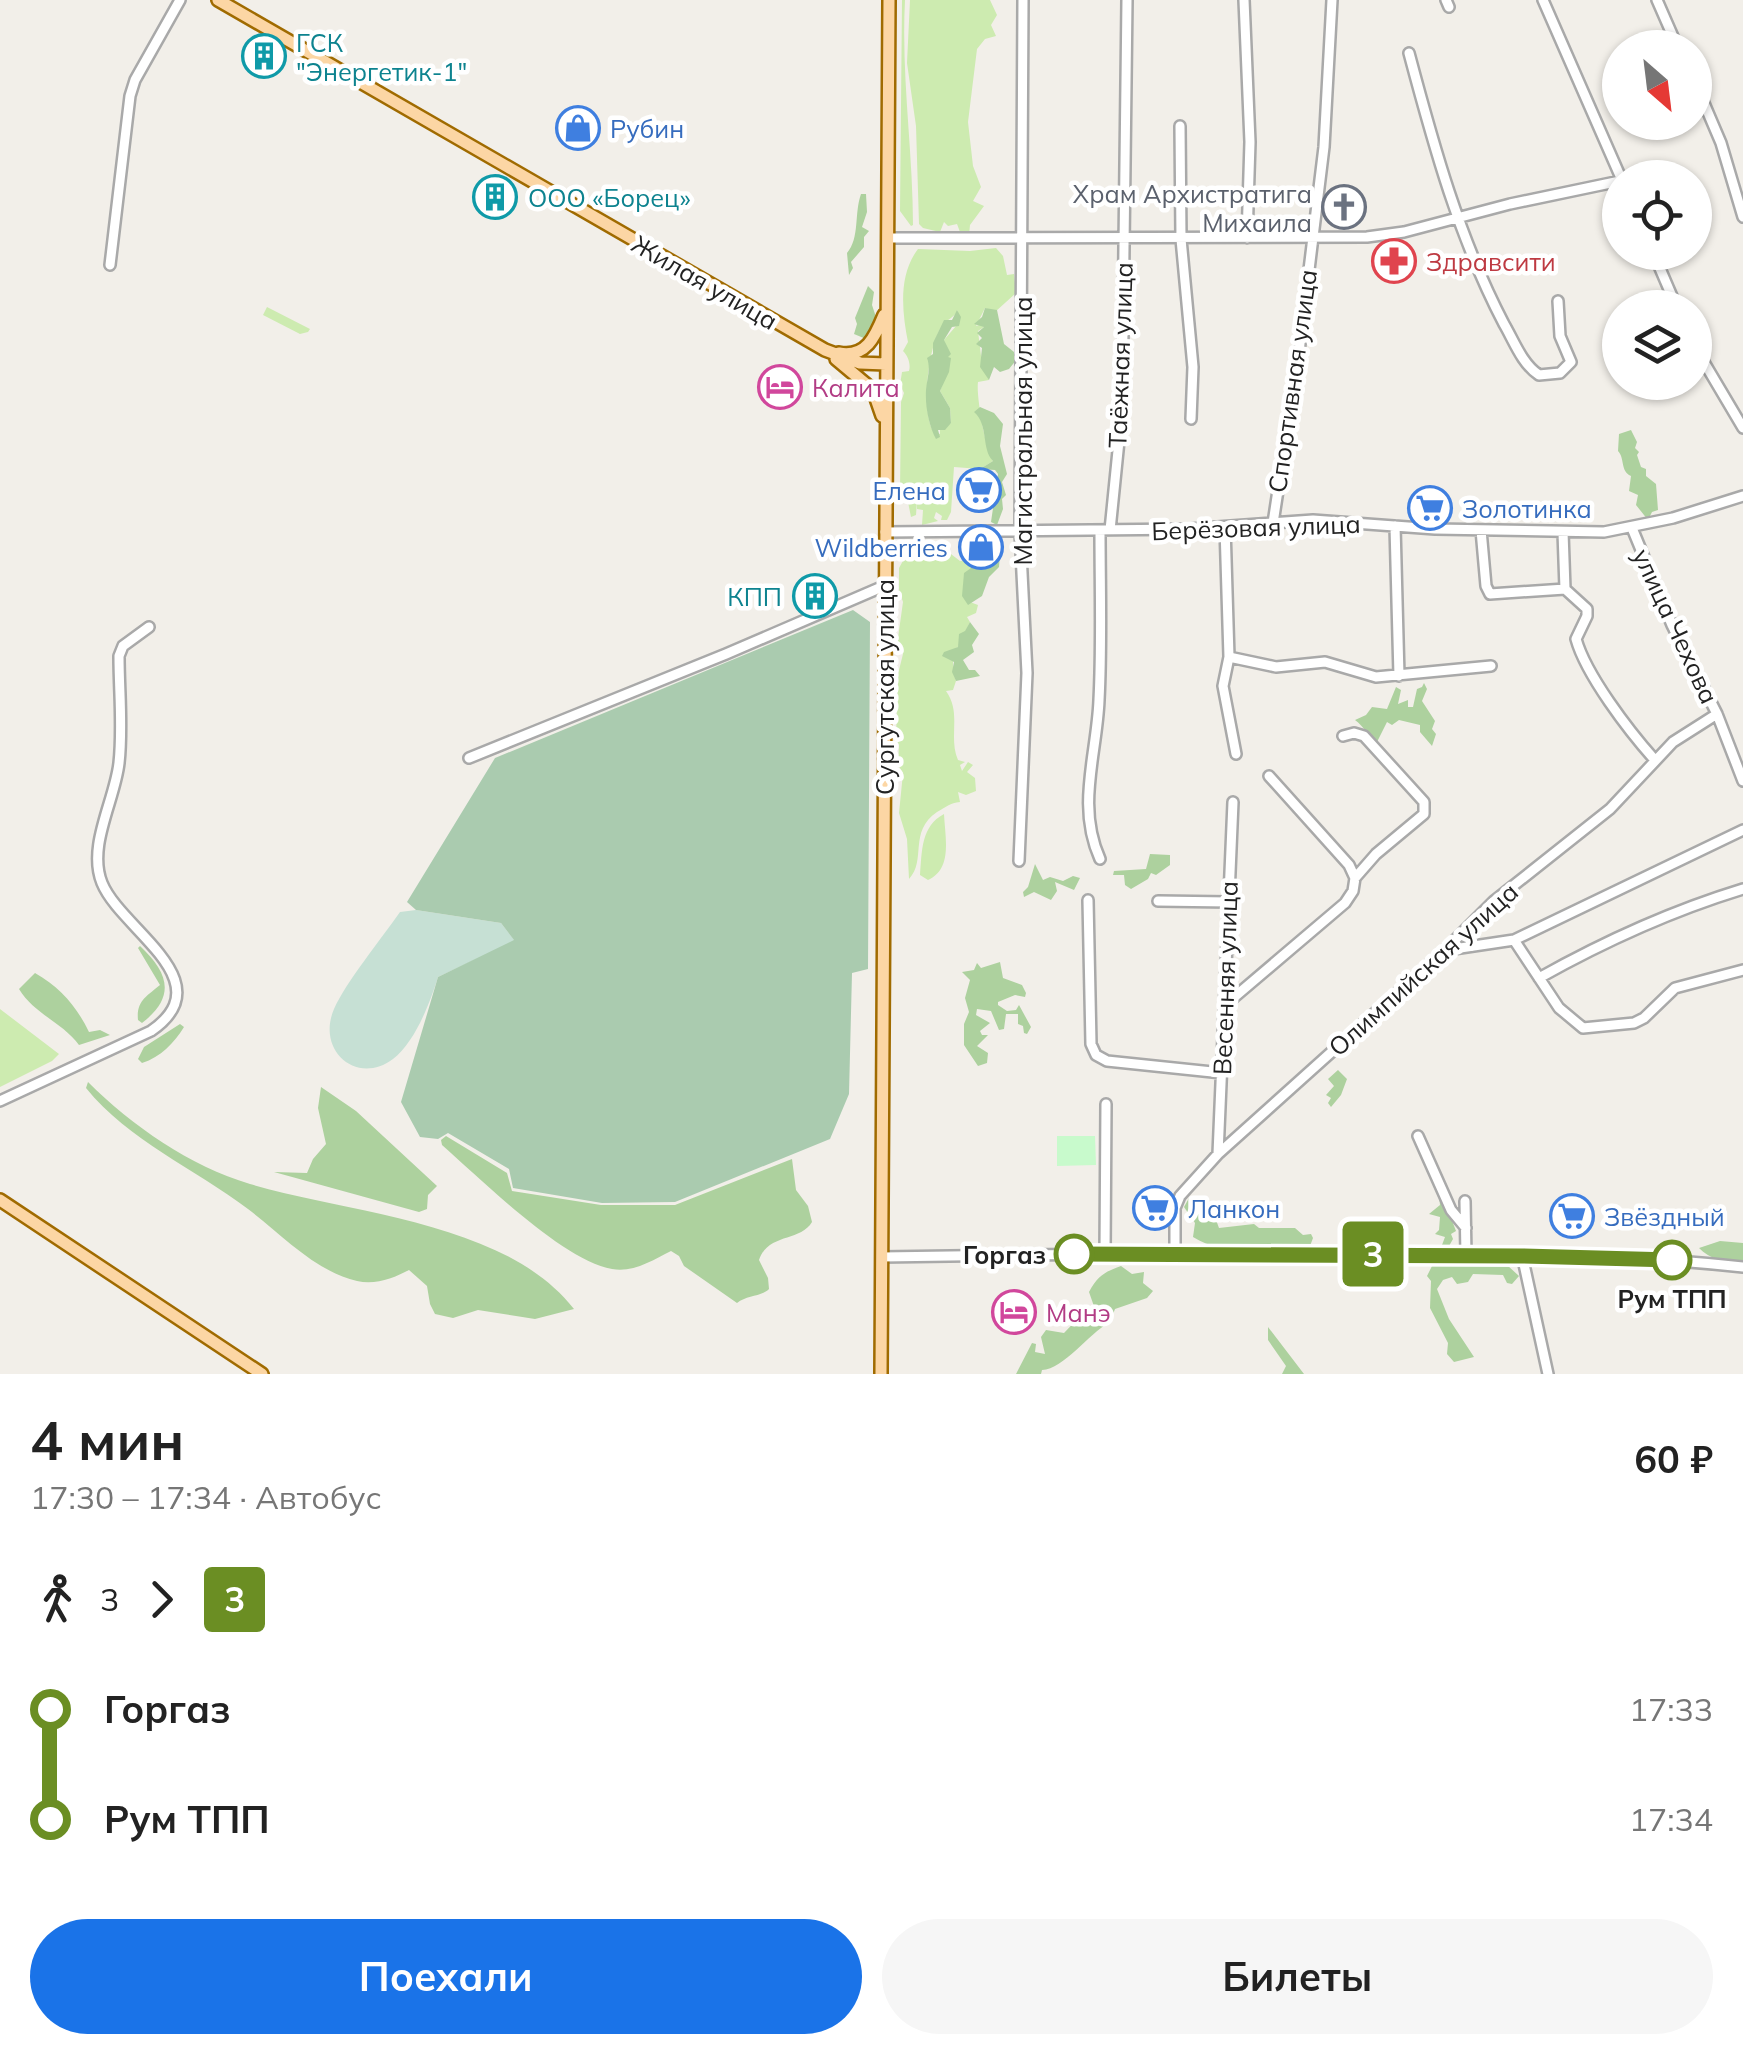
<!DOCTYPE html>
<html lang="ru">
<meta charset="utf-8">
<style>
:root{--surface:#fff;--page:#f6f6f6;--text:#222;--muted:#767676;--accent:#1a73e8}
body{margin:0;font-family:Mulish,sans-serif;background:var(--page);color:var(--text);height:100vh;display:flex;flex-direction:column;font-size:38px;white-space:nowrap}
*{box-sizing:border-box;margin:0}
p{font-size:32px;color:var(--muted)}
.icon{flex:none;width:55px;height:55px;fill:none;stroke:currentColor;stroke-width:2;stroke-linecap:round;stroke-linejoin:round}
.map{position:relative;height:1374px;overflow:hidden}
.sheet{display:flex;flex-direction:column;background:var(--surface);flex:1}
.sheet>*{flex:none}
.badge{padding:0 20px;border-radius:8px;font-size:35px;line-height:65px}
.needle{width:65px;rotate:152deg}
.tools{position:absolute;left:1602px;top:30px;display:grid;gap:20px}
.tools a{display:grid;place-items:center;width:110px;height:110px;border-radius:50%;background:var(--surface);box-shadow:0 2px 8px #0004;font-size:50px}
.map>.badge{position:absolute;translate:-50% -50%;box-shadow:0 0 0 5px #fff}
.legs{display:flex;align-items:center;gap:15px;height:110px;padding:0 30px;font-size:32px}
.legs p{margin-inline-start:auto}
.head{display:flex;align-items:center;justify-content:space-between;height:170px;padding:0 30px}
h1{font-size:55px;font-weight:700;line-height:75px}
.button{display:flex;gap:20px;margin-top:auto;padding:20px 30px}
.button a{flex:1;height:115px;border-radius:60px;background:var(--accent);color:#fff;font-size:40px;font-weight:700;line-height:115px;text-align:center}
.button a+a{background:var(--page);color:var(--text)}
ul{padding:0 30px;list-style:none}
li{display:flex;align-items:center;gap:35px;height:110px;font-size:38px}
li i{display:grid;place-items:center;width:15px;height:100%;margin:0 12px;background:currentColor}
li i::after{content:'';width:25px;height:25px;margin:-12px;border:8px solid;border-radius:50%;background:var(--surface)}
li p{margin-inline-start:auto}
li:first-child i{background:linear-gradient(#0000 50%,currentColor 0)}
li:last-child i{background:linear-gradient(currentColor 50%,#0000 0)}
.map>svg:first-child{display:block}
.grass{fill:#cdebb0;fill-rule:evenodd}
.forest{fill:#add19e}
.wetland{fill:#c6e0d4}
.cemetery{fill:#aacbaf}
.park{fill:#c8facc}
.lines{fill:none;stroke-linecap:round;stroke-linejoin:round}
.minor-casing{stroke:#a9a9a9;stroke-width:14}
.major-casing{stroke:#a06b00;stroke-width:16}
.minor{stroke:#fff;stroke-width:9}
.major{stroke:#fcd6a4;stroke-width:11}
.line-1-casing{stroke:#fff;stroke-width:22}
.line-1{stroke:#6b8e23;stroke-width:15}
.stop-1-dot{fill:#fff;stroke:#6b8e23;stroke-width:5}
.labels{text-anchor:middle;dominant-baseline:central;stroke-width:9;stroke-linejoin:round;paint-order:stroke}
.culture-label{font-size:25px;fill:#0d838f;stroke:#fff;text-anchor:start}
.shop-label{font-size:25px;fill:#366cbe;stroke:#fff;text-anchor:start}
.worship-label{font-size:25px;fill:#5b616d;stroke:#fff;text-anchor:end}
.health-label{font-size:25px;fill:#be3a42;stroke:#fff;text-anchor:start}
.street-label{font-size:25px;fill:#222;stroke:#fff}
.hotel-label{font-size:25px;fill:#b23c85;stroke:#fff;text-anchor:start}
.stop-label{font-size:25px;font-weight:bold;fill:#222;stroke:#fff;text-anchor:end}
</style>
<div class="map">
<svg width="1743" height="1374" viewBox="0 0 1743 1374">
<rect width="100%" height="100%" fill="#f2efe9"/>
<path class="grass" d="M902,0h3c-4,76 8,151 8,225l-2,1 -11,-15z
M910,0h80l7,15 -6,10 5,11 -11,3 -8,10 -9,73 5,44 8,21 -8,14 11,5 -14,19 -1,10 -9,-3 -3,-8 -9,2 -4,-4 -4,10 -17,-4 -4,-4 -3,-98 -9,-63z
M996,248l7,8 4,19 7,-1 2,19 -21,19 -10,-4 -9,18 6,-2 2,3 -6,4 4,33 7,16 -11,2c-2,13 7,66 15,79l-13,8 -26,-2 -3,45 -4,8h-6l1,-4 -6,-4 -2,6 4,3 -16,4 1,-15 -6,-1v-8l-1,14 -5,2 -3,-15 -8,-10 1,-90 3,-9 -4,-8 2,-13 7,-1c2,-7 -1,-15 -6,-20l5,-9c-6,-30 -10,-67 10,-93l52,2zM958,310l-2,16 -12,14 4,30 -8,21 10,17 1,15 -11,5v6l-7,-3c-12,-21 -5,-85 9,-105 5,-7 12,-8 16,-16z
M267,307l43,22 -2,3 -8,2 -37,-19z
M926,542l17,1 4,8 13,10 25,-3 8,-12 2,10 -3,8 -27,12 5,26 8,3 -2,8 -9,4 3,5 -12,25 -5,3v22l3,9 -3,9 -7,1c16,22 2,46 12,69l7,2 -5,3 2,6 6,-9 5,3 -6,7 8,6 1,13 -10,4 -8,-3 2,10c-10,1 -14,5 -23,10 -29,20 -10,48 -28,67l-2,-40 -8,-26 4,-40 -5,-8 1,-20 -3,-7 2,-64 5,-20 -6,-9 6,-43 -4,-12v-22l10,-18z
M944,814c1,23 9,55 -16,66l-8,-5c2,-24 1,-49 24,-61z
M0,1009l59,45 -7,7 -52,26z"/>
<path class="forest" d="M861,194h5l1,18 -5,15 7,4 -5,6v10l-13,15 2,6 -4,7 -2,-22c13,-15 7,-40 14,-59z
M868,286l6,6 -2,13 4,12 -10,22 -12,-5 3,-10 -2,-6z
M985,308l12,2 7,34 10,8 3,7 -8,10 -9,3 -6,-5 -5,13 -9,-13 2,-19 -6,-4 6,-6 -5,-5 7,-6 -10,-3 8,-7z
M957,310l4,7 -2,9 -7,1 -8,13 7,14 -3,3 3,1 -2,14 -9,19 10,17 1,15 -6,7h-7l2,7 -4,2c-7,-13 -11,-32 -10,-49 1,-12 5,-21 1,-32l6,-4v-11l11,-23h8z
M980,407l14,6 9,11 -3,22 7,28 -5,8 4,13 -4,4 1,10 -6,16 -6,-3 7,-48 -3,-4 -15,-1 13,-8c-12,-12 -4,-36 -19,-49z
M1631,430l6,12 -2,6 4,4 -2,3 4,12 5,2v7l10,8 2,26 -6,2 -4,8 -12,-15 2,-10 -9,-4 2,-15c-11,-5 -6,-18 -13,-25l1,-17z
M993,546l7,9 -1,12 -10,10 -7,19 -14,9 -6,-9 2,-23 7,-5 21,-4 3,-8z
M970,622l9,12 -7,11 2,7 -11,8 6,10h6l5,6 -24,5 -4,-9 2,-10 -12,-6 2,-4 14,-5 1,-13 6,-3z
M1424,683l3,6 -5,12 13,20 -3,8 4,5 -4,12 -12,-14v-7l-21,-5 -7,5 -5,-3 -10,20c-10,-6 -13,-16 -22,-22l11,-5 6,-8 15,2 9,-22 5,3 -3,14 10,-4v7h5l4,-18 5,-2z
M1150,854l20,1v10l-14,10 -5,-2 -3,6 -17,10 -6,-4 -1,-10h-11l1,-4 32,-2z
M1035,864l8,16 7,-3 13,4 10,-5 7,2 -6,12 -19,-8 2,9 -6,9 -17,-8 -10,5 -1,-5 5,-5z
M140,946c29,27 36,51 2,77l-4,-3c-2,-19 9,-24 22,-35l-22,-37z
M1000,962l3,16 19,7 4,8 -1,4 -10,-2 -17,7v3l9,6 9,-1 3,-5 12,22 -4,7 -3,-1 -1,-7 -5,-2v-10h-12l-2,15 -5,1 -8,-19 -14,-2 -1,6 14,8 -10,8 2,4h6l-11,11 11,7 -1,10 -9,3 -14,-21v-21l5,-12 -4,-14 5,-18 -8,-8 12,-2 3,-7 4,5z
M35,973c25,14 42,34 54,59l11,-2 10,5 -31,10c-17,-23 -45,-31 -60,-56z
M180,1024l4,3c-10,16 -23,30 -42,36l-4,-4 6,-12z
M1338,1070l9,9 -6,16 -10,12 -3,-4 3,-5 -5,-3 8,-9 -6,-7z
M88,1082c44,44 102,84 162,102 101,30 255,37 324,125l-39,10 -57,-9 -25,8 -18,-4 -5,-10 -3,-18 -18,-16c-15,8 -33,15 -52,11 -41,-9 -77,-48 -109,-72 -54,-41 -119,-68 -162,-121z
M321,1087l35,24 81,75 -9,9 -1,14 -8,3 -145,-40 33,1 6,-14 13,-15 -8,-36z
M446,1136l61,37 5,18 89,14h74l117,-46 4,31 12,16 4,16c-12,20 -44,11 -53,38l9,18 1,11c-8,8 -22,6 -32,14l-53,-37 -5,-10 -8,-5c-18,9 -38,22 -59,18 -50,-9 -130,-89 -170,-124l-1,-5z
M1439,1195h3l14,36 -5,3 2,5 -4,7 -7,-1 3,-8 -10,-3 4,-4 1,-13 -11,-3 11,-9z
M1189,1198l11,13 8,-7 15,-1 1,5 -9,9 4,11 35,-4 5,4h36l8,7 8,-1 2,4 -3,8 -5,2c-38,0 -81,9 -112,-11l2,-14 -11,-16z
M1720,1241l23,2v21c-16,-1 -34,-5 -44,-16z
M1507,1265l12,11 -7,8 -5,-1 -4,-8 -30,-1 -5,8 -11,2 -5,-7 -9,3 -6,9 12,30 25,38 -20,5 -7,-8 1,-11 -18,-35 1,-27 -4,-5 5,-10z
M1121,1266l11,8 12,-2 -1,11 10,8 -6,7 -32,11 -5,13c-22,12 -46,47 -68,48l-1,4h-25l16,-31 4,1 -1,8 10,2 -4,-17 5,-7 18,3 21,-22 11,1 -7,-20c9,-17 16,-20 32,-26z
M1268,1327l36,47h-22l4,-8 -18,-26z"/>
<path class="wetland" d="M416,910l85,13 14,18 -77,36c-8,26 -23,65 -45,82 -36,27 -77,-8 -59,-50 12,-27 48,-71 66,-97z"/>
<path class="cemetery" d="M853,610l17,12 -2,347 -16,4 -3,121 -19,45 -155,63 -73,1 -89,-15 -4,-19 -61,-36 -10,6 -18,-2 -19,-35 37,-125 76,-37 -13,-17 -85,-13 -9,-8 88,-144z"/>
<path class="park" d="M1057,1136h38l1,29 -39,1z"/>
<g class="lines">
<g class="minor-casing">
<path id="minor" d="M1244,0l6,142 -3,96
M1446,0l3,7
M1543,0l78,178
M1657,0l21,48
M1409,53c25,94 50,185 95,271 10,17 18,40 35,51l21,-2 11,-11 -11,-26 -2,-35
M1695,82l26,61 22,74
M1180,126l1,113 12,128 -2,52
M889,238l478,-1 37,-5 106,-28 110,-23
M1653,252l24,56
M110,265l20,-169 5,-16 45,-80
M1695,347l48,81
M1273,523l25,-163 26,-213 8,-147
M1395,526l4,150
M1225,527l4,130 -6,29 13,68
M1632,528l40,97 45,89 26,67
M1110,530l12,-119 5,-411
M1481,530l5,56 4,8 75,-5 -2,-57
M885,532l304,-3 124,-9 122,9 169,3 69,-14 70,-22
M1565,589l22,20v7l-11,23c10,36 53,92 78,120
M1229,657l47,10 49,-5 51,15 115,-11
M1343,736l11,-3 10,3 60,66v12l-48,40 -21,24
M469,758l257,-104 158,-68
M1269,776l80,89 6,13
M1100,859c-24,-53 -3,-105 -1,-159 3,-57 1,-113 1,-170
M1019,861l8,-188 -7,-140 3,-533
M1088,900l3,144 5,11 11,6 115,12
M1158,901l71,1
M1514,940l45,68 24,20 51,-5 10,-5 31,-30 68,-18
M1447,950l67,-10 229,-110
M1539,978c66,-37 132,-67 204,-89
M1225,1005l120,-102 8,-12 2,-13
M0,1101l151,-70c73,-50 -30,-101 -49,-148 -15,-37 13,-83 17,-120 4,-35 0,-72 0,-107l4,-10 26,-19
M1418,1136l33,74 15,18
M1218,1154l15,-352
M1465,1201l1,54
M1105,1253l1,-149
M1175,1253v-45l5,-12 38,-42 227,-204 49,-49 116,-92 63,-67 44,-28
M1522,1255l26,119
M882,1257c171,-3 341,-4 511,-3 117,1 234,0 350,13"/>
</g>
<g class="major-casing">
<path id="major" d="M218,0l607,350 35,13 26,1
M839,353c27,5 36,-16 45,-38
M836,359l37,31 9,26
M0,1200l262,174
M881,1374l8,-1374"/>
</g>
<use href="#minor" class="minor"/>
<use href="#major" class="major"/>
</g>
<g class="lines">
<g class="line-1-casing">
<path id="line-1" d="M1074,1254l448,2 150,4"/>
</g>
<use href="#line-1" class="line-1"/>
</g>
<defs>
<g id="building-ring" transform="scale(2.25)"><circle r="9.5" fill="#fff" stroke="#0f9aa8" stroke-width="1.5"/><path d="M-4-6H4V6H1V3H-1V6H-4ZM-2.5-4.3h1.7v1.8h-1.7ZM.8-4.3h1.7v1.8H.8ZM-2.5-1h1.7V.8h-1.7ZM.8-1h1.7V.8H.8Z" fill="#0f9aa8"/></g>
<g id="shop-ring" transform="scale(2.25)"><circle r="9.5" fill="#fff" stroke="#3f7fe0" stroke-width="1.5"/><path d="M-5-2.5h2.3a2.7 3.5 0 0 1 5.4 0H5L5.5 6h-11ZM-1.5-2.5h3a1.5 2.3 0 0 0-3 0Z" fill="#3f7fe0"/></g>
<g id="church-ring" transform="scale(2.25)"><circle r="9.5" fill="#fff" stroke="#6b7280" stroke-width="1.5"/><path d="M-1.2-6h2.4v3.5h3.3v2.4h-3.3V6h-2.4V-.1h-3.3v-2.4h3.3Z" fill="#6b7280"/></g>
<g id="pharmacy-ring" transform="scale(2.25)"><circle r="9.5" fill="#fff" stroke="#e0444e" stroke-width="1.5"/><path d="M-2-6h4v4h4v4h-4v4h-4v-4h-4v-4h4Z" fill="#e0444e"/></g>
<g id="hotel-ring" transform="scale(2.25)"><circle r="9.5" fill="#fff" stroke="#d1479c" stroke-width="1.5"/><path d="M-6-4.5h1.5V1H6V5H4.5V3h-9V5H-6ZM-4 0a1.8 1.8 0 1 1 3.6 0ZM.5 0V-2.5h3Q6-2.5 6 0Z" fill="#d1479c"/></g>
<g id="supermarket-ring" transform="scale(2.25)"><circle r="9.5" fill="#fff" stroke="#3f7fe0" stroke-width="1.5"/><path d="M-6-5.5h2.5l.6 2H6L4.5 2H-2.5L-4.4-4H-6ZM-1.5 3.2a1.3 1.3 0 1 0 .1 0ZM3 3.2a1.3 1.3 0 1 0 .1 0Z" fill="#3f7fe0"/></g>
</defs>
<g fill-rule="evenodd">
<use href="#building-ring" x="264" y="56"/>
<use href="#shop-ring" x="578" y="128"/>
<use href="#building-ring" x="495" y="197"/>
<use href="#church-ring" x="1344" y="207"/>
<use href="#pharmacy-ring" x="1394" y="261"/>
<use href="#hotel-ring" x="780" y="387"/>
<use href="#supermarket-ring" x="979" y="490"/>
<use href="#supermarket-ring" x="1430" y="508"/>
<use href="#shop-ring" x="981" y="547"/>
<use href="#building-ring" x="815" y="596"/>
<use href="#supermarket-ring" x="1155" y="1208"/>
<use href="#supermarket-ring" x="1572" y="1216"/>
<use href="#hotel-ring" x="1014" y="1312"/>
</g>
<g class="stop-1-dot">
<circle cx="1074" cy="1254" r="18"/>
<circle cx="1672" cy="1260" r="18"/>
</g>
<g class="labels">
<g class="culture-label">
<text x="296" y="42">ГСК<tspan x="296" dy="29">"Энергетик-1"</tspan></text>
<text x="528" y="197">ООО «Борец»</text>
<text x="782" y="596" text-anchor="end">КПП</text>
</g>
<g class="shop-label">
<text x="610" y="128">Рубин</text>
<text x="946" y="490" text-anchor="end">Елена</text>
<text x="1462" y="508">Золотинка</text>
<text x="948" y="547" text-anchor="end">Wildberries</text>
<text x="1188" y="1208">Ланкон</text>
<text x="1604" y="1216">Звёздный</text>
</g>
<g class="worship-label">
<text x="1312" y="193">Храм Архистратига<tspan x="1312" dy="29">Михаила</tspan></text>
</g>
<g class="health-label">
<text x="1426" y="261">Здравсити</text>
</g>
<g class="street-label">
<text transform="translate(705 282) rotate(30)">Жилая улица</text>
<text transform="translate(1120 355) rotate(-88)">Таёжная улица</text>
<text transform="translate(1292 381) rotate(-82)">Спортивная улица</text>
<text transform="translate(1022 431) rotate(-90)">Магистральная улица</text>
<text transform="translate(1256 527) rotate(-2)">Берёзовая улица</text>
<text transform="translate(1676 626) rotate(65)">улица Чехова</text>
<text transform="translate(884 687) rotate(-90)">Сургутская улица</text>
<text transform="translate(1423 969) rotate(-42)">Олимпийская улица</text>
<text transform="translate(1225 978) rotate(-88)">Весенняя улица</text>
</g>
<g class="hotel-label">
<text x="812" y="387">Калита</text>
<text x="1046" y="1312">Манэ</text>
</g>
<g class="stop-label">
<text x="1046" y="1254">Горгаз</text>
<text x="1672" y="1298" text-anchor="middle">Рум ТПП</text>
</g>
</g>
</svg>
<div class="tools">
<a><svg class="needle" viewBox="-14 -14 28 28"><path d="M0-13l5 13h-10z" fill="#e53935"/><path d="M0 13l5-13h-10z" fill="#767676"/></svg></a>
<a><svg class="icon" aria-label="locate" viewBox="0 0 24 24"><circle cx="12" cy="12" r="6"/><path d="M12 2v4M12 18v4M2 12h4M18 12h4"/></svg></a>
<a><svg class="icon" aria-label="layers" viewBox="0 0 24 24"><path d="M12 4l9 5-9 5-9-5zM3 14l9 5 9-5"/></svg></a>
</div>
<b class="badge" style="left:1373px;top:1254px;background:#6b8e23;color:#fff">3</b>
</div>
<section class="sheet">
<div class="head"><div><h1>4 мин</h1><p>17:30 – 17:34 · Автобус</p></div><b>60 ₽</b></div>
<div class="legs"><svg class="icon" aria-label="walk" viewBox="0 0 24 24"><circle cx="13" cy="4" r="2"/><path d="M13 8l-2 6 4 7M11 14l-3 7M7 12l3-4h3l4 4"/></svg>3<svg class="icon" aria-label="forward" viewBox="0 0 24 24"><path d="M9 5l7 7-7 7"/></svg><b class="badge" style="background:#6b8e23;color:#fff">3</b></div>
<ul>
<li><i style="color:#6b8e23"></i><b>Горгаз</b><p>17:33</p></li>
<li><i style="color:#6b8e23"></i><b>Рум ТПП</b><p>17:34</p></li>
</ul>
<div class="button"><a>Поехали</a><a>Билеты</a></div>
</section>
